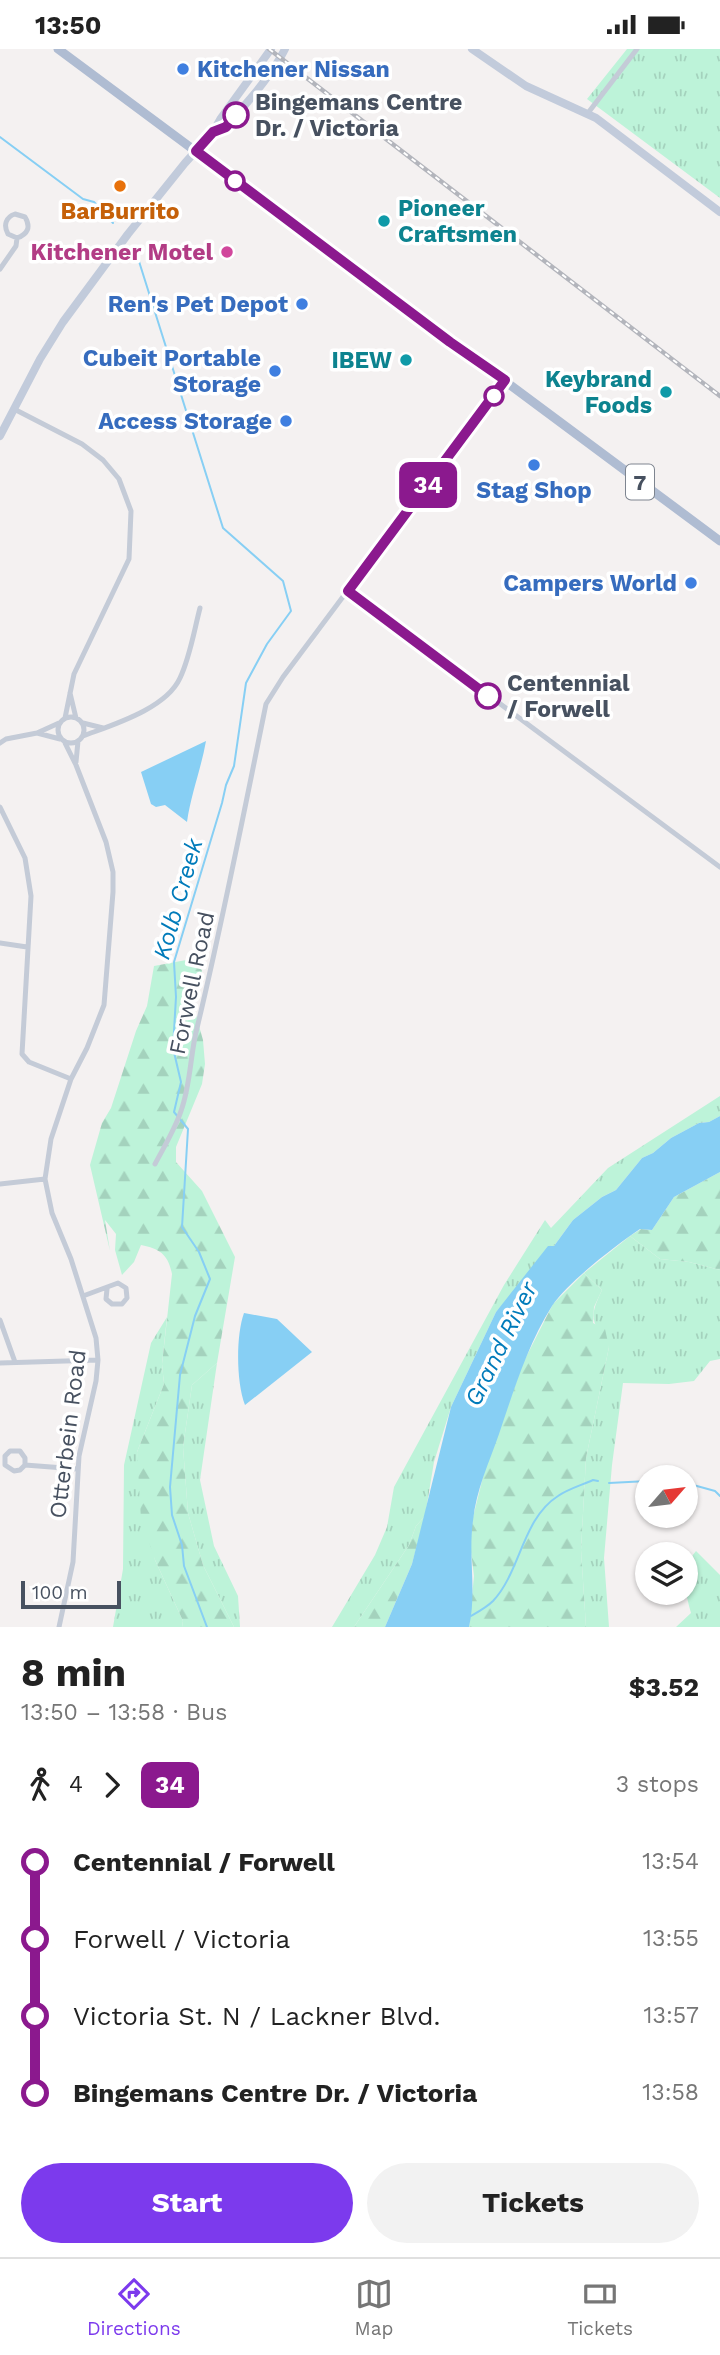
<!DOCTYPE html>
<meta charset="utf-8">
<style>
:root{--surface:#fff;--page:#f2f2f2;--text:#222;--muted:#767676;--line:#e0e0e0;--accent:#7c3aed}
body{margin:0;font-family:"Work Sans",sans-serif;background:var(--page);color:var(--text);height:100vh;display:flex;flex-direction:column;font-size:26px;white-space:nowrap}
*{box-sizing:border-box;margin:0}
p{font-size:23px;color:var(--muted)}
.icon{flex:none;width:38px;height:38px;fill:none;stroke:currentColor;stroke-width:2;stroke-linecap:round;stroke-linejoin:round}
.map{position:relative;height:1578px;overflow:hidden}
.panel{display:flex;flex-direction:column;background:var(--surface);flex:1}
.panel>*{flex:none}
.badge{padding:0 14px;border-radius:10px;font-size:24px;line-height:46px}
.needle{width:46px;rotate:62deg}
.fabs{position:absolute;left:635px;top:1416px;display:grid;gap:14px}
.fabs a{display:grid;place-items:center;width:63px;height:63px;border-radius:50%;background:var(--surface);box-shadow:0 2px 5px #0004;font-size:35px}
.scale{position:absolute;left:21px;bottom:18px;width:100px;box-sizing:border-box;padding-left:7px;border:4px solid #475160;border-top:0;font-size:19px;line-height:24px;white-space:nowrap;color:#475160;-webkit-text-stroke:5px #fff;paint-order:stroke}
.map>.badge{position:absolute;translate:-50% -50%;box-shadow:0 0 0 4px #fff}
.legs{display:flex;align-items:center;gap:10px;height:77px;padding:0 21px;font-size:23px}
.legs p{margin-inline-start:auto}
.headline{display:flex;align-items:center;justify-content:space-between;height:119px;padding:0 21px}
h1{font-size:38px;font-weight:700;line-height:52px}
.primary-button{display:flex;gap:14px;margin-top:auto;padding:14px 21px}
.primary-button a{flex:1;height:80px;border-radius:42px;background:var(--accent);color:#fff;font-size:28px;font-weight:700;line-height:80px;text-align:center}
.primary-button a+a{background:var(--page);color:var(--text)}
ul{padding:0 21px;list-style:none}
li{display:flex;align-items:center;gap:24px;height:77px;font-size:26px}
li i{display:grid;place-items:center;width:10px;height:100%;margin:0 9px;background:currentColor}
li i::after{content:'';width:18px;height:18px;margin:-9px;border:5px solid;border-radius:50%;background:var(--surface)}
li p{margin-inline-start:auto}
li:first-child i{background:linear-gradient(#0000 50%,currentColor 0)}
li:last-child i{background:linear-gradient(currentColor 50%,#0000 0)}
.status{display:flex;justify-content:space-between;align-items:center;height:49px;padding:0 35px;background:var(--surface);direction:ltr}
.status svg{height:19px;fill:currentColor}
.dock{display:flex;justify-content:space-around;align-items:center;height:98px;border-top:2px solid var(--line);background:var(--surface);font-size:19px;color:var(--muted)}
.dock a{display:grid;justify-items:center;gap:4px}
.dock .selected{color:var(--accent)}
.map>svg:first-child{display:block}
.grass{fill:url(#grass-tufts)}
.forest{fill:url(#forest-firs)}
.water{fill:#87cff4}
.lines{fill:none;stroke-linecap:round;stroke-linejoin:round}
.stream{stroke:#87cff4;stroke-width:2}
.street{stroke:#c4cbd7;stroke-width:5}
.secondary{stroke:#c2cbdb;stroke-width:8}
.primary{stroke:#afbcd2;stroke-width:9}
.rail-casing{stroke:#b3b5bc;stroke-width:4.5}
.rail{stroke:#fff;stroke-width:2;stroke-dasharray:5;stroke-linecap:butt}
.line-1-casing{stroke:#fff;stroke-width:16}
.line-1{stroke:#8b198e;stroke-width:10}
.shop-dot{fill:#3f7fe0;stroke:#fff;stroke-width:2.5}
.stop-1-dot{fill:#fff;stroke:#8b198e;stroke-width:3.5}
.food-dot{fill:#e8710a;stroke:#fff;stroke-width:2.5}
.culture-dot{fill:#0f9aa8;stroke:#fff;stroke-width:2.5}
.hotel-dot{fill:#d1479c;stroke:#fff;stroke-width:2.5}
.labels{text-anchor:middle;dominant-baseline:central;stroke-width:7;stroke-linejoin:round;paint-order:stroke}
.shield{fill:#fff;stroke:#7e8590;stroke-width:2}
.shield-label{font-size:21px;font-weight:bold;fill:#475160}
.shop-label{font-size:23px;font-weight:bold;fill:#366cbe;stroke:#fff;text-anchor:end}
.stop-label{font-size:23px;font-weight:bold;fill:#475160;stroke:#fff;text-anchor:start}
.culture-label{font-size:23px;font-weight:bold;fill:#0d838f;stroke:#fff;text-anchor:end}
.food-label{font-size:23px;font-weight:bold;fill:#c56008;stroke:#fff}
.hotel-label{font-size:23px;font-weight:bold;fill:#b23c85;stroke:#fff;text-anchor:end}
.street-label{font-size:23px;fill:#475160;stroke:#fff}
.water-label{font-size:24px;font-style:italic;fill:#007bba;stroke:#fff}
</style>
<div class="status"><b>13:50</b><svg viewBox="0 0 49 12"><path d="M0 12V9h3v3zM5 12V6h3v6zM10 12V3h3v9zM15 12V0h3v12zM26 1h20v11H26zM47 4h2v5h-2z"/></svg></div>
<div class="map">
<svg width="720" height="1578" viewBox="0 0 720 1578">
<defs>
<pattern id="grass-tufts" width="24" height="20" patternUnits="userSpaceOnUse" patternTransform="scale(1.75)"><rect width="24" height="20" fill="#bdf3d9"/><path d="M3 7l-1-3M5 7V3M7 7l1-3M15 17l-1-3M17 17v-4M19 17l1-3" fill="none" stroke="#a4d2bd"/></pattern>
<pattern id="forest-firs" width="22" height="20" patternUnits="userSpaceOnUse" patternTransform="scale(1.75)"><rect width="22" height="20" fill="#bdf3d9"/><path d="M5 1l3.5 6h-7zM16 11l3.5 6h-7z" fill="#a4d2bd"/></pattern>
</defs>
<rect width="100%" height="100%" fill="#f4f1f1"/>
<path class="grass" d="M627,0h93v149l-133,-99z
M720,1047v20l-11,6 -10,1 -28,15 -18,15 -11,5 -26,32 -14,7 -29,23 -19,26 -58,66 -45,95 -17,55 -9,54 -9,10 -7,19 -55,82h-22l43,-72 12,-28 7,-40 110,-202 41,-65 6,8 57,-60z
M630,1187l30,23 29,3 31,8v89l-10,2 -16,20 -25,3 -46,-1 -11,82 -8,93 5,69h-23l-5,-77 5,-92 23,-111c-17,-26 -21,-28 -7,-57l-18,-17z
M167,1268l-5,47 2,20 -27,68 18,108 28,61 -1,6h-69l10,-58 1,-104 27,-122z
M217,1314l-17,117 14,66 24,50 2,31h-6l-31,-62 -15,-52 -5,-66 9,-62z
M696,1502l24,24v52h-44l15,-14c-6,-21 -11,-44 5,-62z"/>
<path class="forest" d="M197,909l5,13 -8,26v11l9,32 2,24 -3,20 -26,63v15l26,29 33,66 -18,106 -25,22 -9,62 5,66 15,52 31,62h-52l1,-6 -28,-61 -14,-41 -4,-67 27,-68 -2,-20 10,-90c-4,-20 -12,-25 -31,-29l-7,17 -12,13 -7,-25 1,-16 -11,-14 5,31 -20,-86 12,-42 9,-15 25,-77 11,-25 7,-40z
M720,1123v98l-31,-8 -29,-3 -30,-23 11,-7 11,1 22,-33z
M584,1224l18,17 -8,17 -1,16 12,6 4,18 -23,111 -5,92 5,77h-117l5,-51 -4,-32 3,-27 12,-48 38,-106 30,-59z
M425,1467l-13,48 -27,63h-31l55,-82 7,-19z"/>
<path class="water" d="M206,692c-5,28 -15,53 -19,81l-22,-17 -9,2 -5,-3 -10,-32z
M720,1067v56l-46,25 -22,33 -12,-1c-25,17 -71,52 -88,77 -25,40 -38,84 -53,128 -10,29 -23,56 -26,87 -5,35 4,71 -4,106h-84l27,-63 39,-157 45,-95 52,-66h6l19,-26 29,-23 14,-7 26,-32 11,-5 18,-15 28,-15 10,-1z
M244,1264l33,6 35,33 -67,53c-9,-23 -9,-70 -1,-92z"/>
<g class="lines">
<path class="stream" d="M0,88l83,62 11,3 19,21
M137,206l86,273 60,53 8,30 -24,33 -21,39 -12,83 -8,19 -4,18 -48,159 2,35 -3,51 8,34 -7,30 14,17 -6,98 17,25 11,27 -15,37 -15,59 -10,112 2,28 10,30 2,21 23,61
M609,1434l39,-2
M686,1434l29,8 5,5
M471,1567c7,-4 16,-9 22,-15 28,-30 29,-82 65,-105 10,-7 24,-11 35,-16l5,1"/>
<path class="street" d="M588,64l49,-64
M0,220l16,-23 1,-8c11,-4 14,-11 8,-21l-10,-3c-9,3 -12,11 -7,20l9,4
M14,360l68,35 21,16 16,19 12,32 -2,48 -55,115 -9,44
M348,542l372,276
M70,644l6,25
M58 681a13 13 0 1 1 26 0a13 13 0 1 1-26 0Z
M83,674l20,5
M37,684l23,6
M83,687c29,-11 83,-27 97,-58 10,-21 14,-47 20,-70
M0,694l6,-4 31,-6 22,-10
M76,713l2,-21
M0,758l25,51 6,38 -9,158 7,8 42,17
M0,894l27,4
M155,1115c9,-17 20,-35 26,-53 10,-28 9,-56 16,-83 26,-108 47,-216 69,-324l17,-27 222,-297
M0,1135l45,-5
M83,1247l35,-13 8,5 1,10 -5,6h-10l-6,-5 1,-10
M0,1271l15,42
M0,1314l98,-3
M25,1416v-7l-5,-7h-10l-5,5v9l9,6 6,-1 5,-5 52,4
M59,1578l14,-65 6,-106 17,-75 2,-21 -2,-22 -25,-79 -19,-46 -7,-34 6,-40 20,-60 16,-31 17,-43 9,-113v-20l-7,-30 -30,-77 -11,-22"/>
<path class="secondary" d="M472,0l54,37 70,32 124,94
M213,83c22,-9 61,-61 72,-83
M0,387l40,-77 23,-37 65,-88 57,-71 28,-31 8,-14 50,-69"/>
<path class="primary" d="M58,0l662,492"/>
<g class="rail-casing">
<path id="rail" d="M269,0l451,347"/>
</g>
<use href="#rail" class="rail"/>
</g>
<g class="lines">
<g class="line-1-casing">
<path id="line-1" d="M236,66l-10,12 -13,5 -17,19 254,191 55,38 -157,211 140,105"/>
</g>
<use href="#line-1" class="line-1"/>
</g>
<g class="shop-dot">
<circle cx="183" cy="20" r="7"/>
<circle cx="302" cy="255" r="7"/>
<circle cx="275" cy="322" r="7"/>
<circle cx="286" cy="372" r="7"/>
<circle cx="534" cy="416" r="7"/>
<circle cx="691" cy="534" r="7"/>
</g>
<g class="stop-1-dot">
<circle cx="236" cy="66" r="12"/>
<circle cx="235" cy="132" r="9"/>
<circle cx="494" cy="347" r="9"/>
<circle cx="488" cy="647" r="12"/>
</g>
<circle class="food-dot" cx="120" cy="137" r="7"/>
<g class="culture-dot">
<circle cx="384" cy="172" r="7"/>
<circle cx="406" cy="311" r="7"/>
<circle cx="666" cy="343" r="7"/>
</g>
<circle class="hotel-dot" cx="227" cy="203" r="7"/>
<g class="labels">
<rect class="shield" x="626" y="415.5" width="28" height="35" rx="5"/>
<g class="shield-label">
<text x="640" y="433">7</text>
</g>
<g class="shop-label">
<text x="197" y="20" text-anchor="start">Kitchener Nissan</text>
<text x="288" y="255">Ren's Pet Depot</text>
<text x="261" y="309">Cubeit Portable<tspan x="261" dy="26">Storage</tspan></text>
<text x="272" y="372">Access Storage</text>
<text x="534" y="441" text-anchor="middle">Stag Shop</text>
<text x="677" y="534">Campers World</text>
</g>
<g class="stop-label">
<text x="255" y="53">Bingemans Centre<tspan x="255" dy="26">Dr. / Victoria</tspan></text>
<text x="507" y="634">Centennial<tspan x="507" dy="26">/ Forwell</tspan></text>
</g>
<g class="culture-label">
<text x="398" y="159" text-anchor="start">Pioneer<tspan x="398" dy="26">Craftsmen</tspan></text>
<text x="392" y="311">IBEW</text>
<text x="652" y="330">Keybrand<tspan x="652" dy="26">Foods</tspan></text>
</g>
<g class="food-label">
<text x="120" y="162">BarBurrito</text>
</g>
<g class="hotel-label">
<text x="213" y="203">Kitchener Motel</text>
</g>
<g class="street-label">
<text transform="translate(192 934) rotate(-78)">Forwell Road</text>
<text transform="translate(68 1385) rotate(-83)">Otterbein Road</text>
</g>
<g class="water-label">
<text transform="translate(178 850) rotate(-74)">Kolb Creek</text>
<text transform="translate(501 1295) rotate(-64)">Grand River</text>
</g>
</g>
</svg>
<div class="fabs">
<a><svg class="needle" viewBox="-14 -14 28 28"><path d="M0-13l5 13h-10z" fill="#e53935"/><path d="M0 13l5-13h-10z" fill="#767676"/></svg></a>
<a><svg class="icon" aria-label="layers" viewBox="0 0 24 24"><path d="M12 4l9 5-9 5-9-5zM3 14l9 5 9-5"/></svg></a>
</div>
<div class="scale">100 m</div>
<b class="badge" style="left:428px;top:436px;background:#8b198e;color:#fff">34</b>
</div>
<section class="panel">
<div class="headline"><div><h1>8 min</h1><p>13:50 – 13:58 · Bus</p></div><b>$3.52</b></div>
<div class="legs"><svg class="icon" aria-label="walk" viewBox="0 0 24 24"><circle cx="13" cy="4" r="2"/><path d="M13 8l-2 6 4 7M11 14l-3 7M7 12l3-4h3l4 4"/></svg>4<svg class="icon" aria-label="forward" viewBox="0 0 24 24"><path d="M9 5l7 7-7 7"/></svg><b class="badge" style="background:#8b198e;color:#fff">34</b><p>3 stops</p></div>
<ul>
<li><i style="color:#8b198e"></i><b>Centennial / Forwell</b><p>13:54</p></li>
<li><i style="color:#8b198e"></i><span>Forwell / Victoria</span><p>13:55</p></li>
<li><i style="color:#8b198e"></i><span>Victoria St. N / Lackner Blvd.</span><p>13:57</p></li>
<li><i style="color:#8b198e"></i><b>Bingemans Centre Dr. / Victoria</b><p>13:58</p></li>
</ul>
<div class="primary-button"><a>Start</a><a>Tickets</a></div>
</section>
<nav class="dock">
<a class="selected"><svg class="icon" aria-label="directions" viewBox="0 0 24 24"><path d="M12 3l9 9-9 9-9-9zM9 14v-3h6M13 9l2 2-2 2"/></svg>Directions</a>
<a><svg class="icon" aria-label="map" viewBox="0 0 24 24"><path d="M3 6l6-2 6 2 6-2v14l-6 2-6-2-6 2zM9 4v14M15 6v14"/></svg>Map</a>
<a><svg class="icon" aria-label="tickets" viewBox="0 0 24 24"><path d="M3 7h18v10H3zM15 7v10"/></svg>Tickets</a>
</nav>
